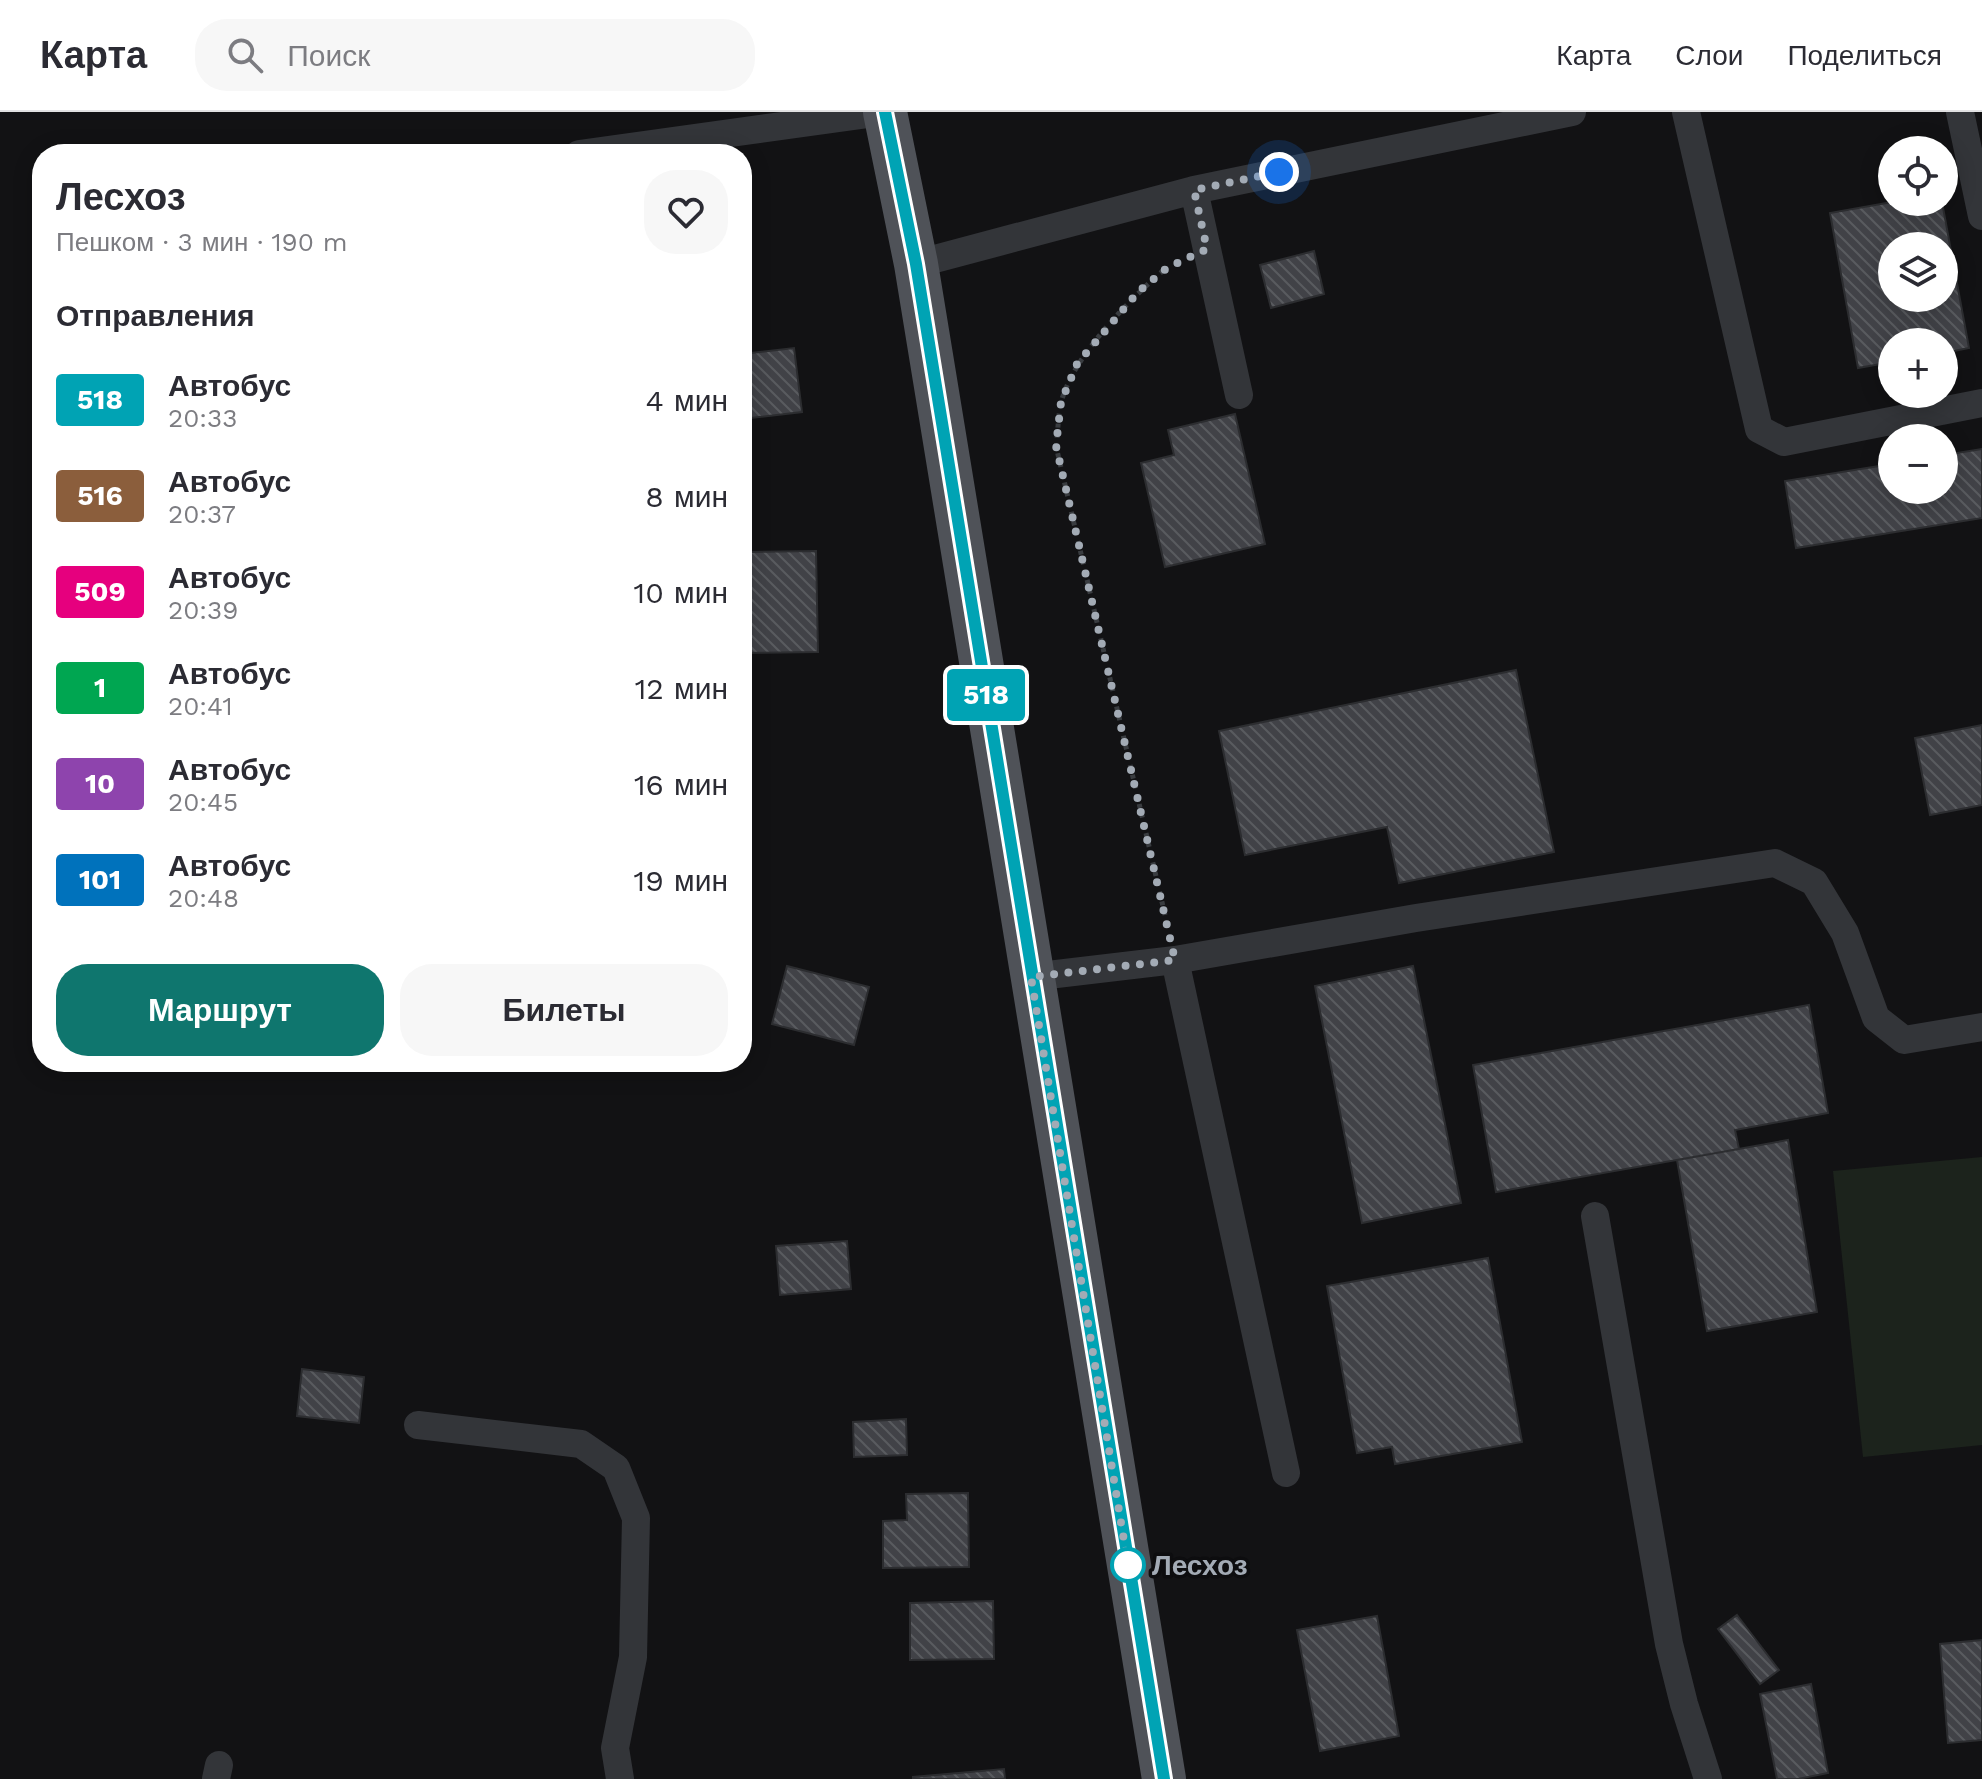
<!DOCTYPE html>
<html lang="ru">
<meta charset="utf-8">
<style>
:root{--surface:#fff;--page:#f7f7f7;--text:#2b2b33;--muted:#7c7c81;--line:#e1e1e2;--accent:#0f766e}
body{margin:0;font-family:"Work Sans",sans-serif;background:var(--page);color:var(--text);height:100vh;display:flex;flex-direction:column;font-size:30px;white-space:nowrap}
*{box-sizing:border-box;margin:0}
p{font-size:26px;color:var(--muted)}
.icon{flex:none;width:44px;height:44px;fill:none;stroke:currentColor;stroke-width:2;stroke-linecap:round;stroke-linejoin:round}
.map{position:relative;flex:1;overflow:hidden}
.sheet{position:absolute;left:32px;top:32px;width:720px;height:928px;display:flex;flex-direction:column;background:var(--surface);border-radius:32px;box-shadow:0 4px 20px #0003}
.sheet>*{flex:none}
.badge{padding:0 16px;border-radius:6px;font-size:28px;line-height:52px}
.buttons{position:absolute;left:1878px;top:24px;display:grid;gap:16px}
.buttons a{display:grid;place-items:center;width:80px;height:80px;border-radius:50%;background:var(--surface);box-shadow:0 4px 20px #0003;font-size:40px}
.you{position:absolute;width:40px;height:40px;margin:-20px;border:6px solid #fff;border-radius:50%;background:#1a73e8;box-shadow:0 0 0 12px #1a73e833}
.map>.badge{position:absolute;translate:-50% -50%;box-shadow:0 0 0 4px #fff}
h2{padding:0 24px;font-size:30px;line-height:72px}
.round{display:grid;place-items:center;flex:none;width:84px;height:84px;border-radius:32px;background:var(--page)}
.overview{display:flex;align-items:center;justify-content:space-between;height:136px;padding:0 24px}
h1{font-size:38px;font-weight:600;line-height:60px}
.button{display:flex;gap:16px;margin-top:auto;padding:16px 24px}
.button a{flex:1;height:92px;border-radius:32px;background:var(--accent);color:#fff;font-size:32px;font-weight:600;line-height:92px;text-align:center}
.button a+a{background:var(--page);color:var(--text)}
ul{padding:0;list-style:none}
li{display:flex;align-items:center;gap:24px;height:96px;padding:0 24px}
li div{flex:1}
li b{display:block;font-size:30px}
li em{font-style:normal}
li .badge{min-width:88px;font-weight:700;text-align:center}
header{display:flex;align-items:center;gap:48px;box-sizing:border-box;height:112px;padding:0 40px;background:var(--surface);border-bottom:2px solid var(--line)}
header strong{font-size:38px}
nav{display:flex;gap:44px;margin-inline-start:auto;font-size:28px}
.search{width:560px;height:72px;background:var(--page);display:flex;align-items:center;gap:20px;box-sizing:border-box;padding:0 28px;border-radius:32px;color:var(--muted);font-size:30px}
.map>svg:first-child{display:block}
.grass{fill:#1c231c}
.building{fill:url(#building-back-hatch);stroke:#2c2d30;stroke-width:2;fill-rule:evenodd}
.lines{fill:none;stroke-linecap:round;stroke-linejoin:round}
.path{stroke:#393c40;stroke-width:5;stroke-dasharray:4 6;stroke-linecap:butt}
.lane{stroke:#333539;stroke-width:28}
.primary{stroke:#4f5258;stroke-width:44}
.line-casing{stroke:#fff;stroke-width:18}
.line{stroke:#00a3b4;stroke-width:12}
.walk{stroke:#a3abb5;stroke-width:8;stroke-dasharray:0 14.4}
.stop-dot{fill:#fff;stroke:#00a3b4;stroke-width:4}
.labels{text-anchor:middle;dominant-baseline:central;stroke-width:7;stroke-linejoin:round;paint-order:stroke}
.stop-label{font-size:28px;font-weight:bold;fill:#a3abb5;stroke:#0d0d0f;text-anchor:start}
</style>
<header>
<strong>Карта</strong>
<div class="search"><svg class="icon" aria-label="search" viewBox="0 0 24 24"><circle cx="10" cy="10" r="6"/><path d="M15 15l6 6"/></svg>Поиск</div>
<nav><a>Карта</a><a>Слои</a><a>Поделиться</a></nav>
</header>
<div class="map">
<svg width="1982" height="1667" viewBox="0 0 1982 1667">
<defs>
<pattern id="building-back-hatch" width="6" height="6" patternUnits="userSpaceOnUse" patternTransform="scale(2)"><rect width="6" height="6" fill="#414247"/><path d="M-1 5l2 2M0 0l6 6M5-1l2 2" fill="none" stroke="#595b5f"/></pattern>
</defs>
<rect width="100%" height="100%" fill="#121214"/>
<path class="grass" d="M1982,1045v288l-119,12 -30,-286z"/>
<path class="building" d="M1892,90h50l27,146 -25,5v-11h-52v20l-34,6 -28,-155zM1892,134h52v52h-52z
M1314,139l10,43 -53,14 -11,-43z
M794,236l8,64 -60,7v-65z
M1235,302l30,130 -100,23 -24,-104 33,-8 -6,-25z
M1982,337v69l-186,30 -11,-67 107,-17v26h52v-35z
M816,439l2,101 -76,1v-101z
M1516,558l38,182 -155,31 -12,-56 -142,28 -26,-124z
M1982,613v80l-52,10 -15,-77z
M787,854l82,21 -15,58 -82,-21z
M1413,854l48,237 -99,20 -47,-237z
M1809,893l19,108 -93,17 4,19 -243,43 -23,-127z
M1788,1028l29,172 -110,19 -30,-171z
M847,1129l4,48 -71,6 -4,-49z
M1488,1146l34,184 -127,22 -3,-17 -35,6 -30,-167z
M302,1257l62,8 -5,46 -62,-7z
M906,1307l1,36 -53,2 -1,-35z
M968,1381l1,74 -86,1v-47l24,-1 -1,-26z
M993,1489l1,58 -84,1v-57z
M1737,1503l42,55 -19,14 -42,-55z
M1377,1504l22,120 -79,15 -23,-121z
M1982,1528v100l-34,3 -8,-99z
M1811,1572l17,89 -30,6h-21l-17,-85z
M1004,1657l1,10h-92v-2z"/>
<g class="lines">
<path class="path" d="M1165,803l-109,-469c2,-14 2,-29 5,-43 11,-46 69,-104 105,-135"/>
<path class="lane" d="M1686,0l73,317 25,13 198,-39
M1960,0l22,104
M579,42l304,-42
M1194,78l45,205
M916,152l278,-74 378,-78
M1175,848l111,513
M1031,865l144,-17 241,-42 359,-55 39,19 31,51 31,85 28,22 78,-13
M1595,1104l74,428 15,60 24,75
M418,1313l163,19 35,24 20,50 -3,139 -18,91 5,31
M216,1667l3,-14"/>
<path class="primary" d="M885,0l31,152 248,1515"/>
</g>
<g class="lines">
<g class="line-casing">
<path id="line" d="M885,0l31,152 248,1515"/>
</g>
<use href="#line" class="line"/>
<path class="walk" d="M1128,1453l-97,-588 144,-17 -119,-514 5,-44 16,-38 61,-72 29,-24 40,-19 -13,-59 85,-18"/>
</g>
<circle class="stop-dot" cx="1128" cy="1453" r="16"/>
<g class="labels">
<g class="stop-label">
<text x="1152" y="1453">Лесхоз</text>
</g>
</g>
</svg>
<div class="buttons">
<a><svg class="icon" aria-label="locate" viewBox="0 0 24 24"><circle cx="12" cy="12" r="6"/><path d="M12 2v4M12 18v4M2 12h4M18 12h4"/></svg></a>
<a><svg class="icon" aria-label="layers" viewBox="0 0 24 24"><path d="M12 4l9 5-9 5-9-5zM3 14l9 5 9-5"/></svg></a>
<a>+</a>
<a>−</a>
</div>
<div class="you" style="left:1279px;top:60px"></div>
<b class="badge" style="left:986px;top:583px;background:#00a3b4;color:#fff">518</b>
<section class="sheet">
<div class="overview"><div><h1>Лесхоз</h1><p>Пешком · 3 мин · 190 m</p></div><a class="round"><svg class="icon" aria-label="heart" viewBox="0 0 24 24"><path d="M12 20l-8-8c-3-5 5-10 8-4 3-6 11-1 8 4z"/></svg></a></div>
<h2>Отправления</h2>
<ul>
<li><span class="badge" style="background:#00a3b4;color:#fff">518</span><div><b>Автобус</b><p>20:33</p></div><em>4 мин</em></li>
<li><span class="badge" style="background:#8b5e3c;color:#fff">516</span><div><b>Автобус</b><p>20:37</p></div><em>8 мин</em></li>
<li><span class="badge" style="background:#e6007e;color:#fff">509</span><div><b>Автобус</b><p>20:39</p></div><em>10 мин</em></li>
<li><span class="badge" style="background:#00a651;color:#fff">1</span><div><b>Автобус</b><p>20:41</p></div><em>12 мин</em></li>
<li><span class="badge" style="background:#8e44ad;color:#fff">10</span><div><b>Автобус</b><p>20:45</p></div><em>16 мин</em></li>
<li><span class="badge" style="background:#0072bc;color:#fff">101</span><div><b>Автобус</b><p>20:48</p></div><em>19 мин</em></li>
</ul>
<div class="button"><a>Маршрут</a><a>Билеты</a></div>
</section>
</div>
